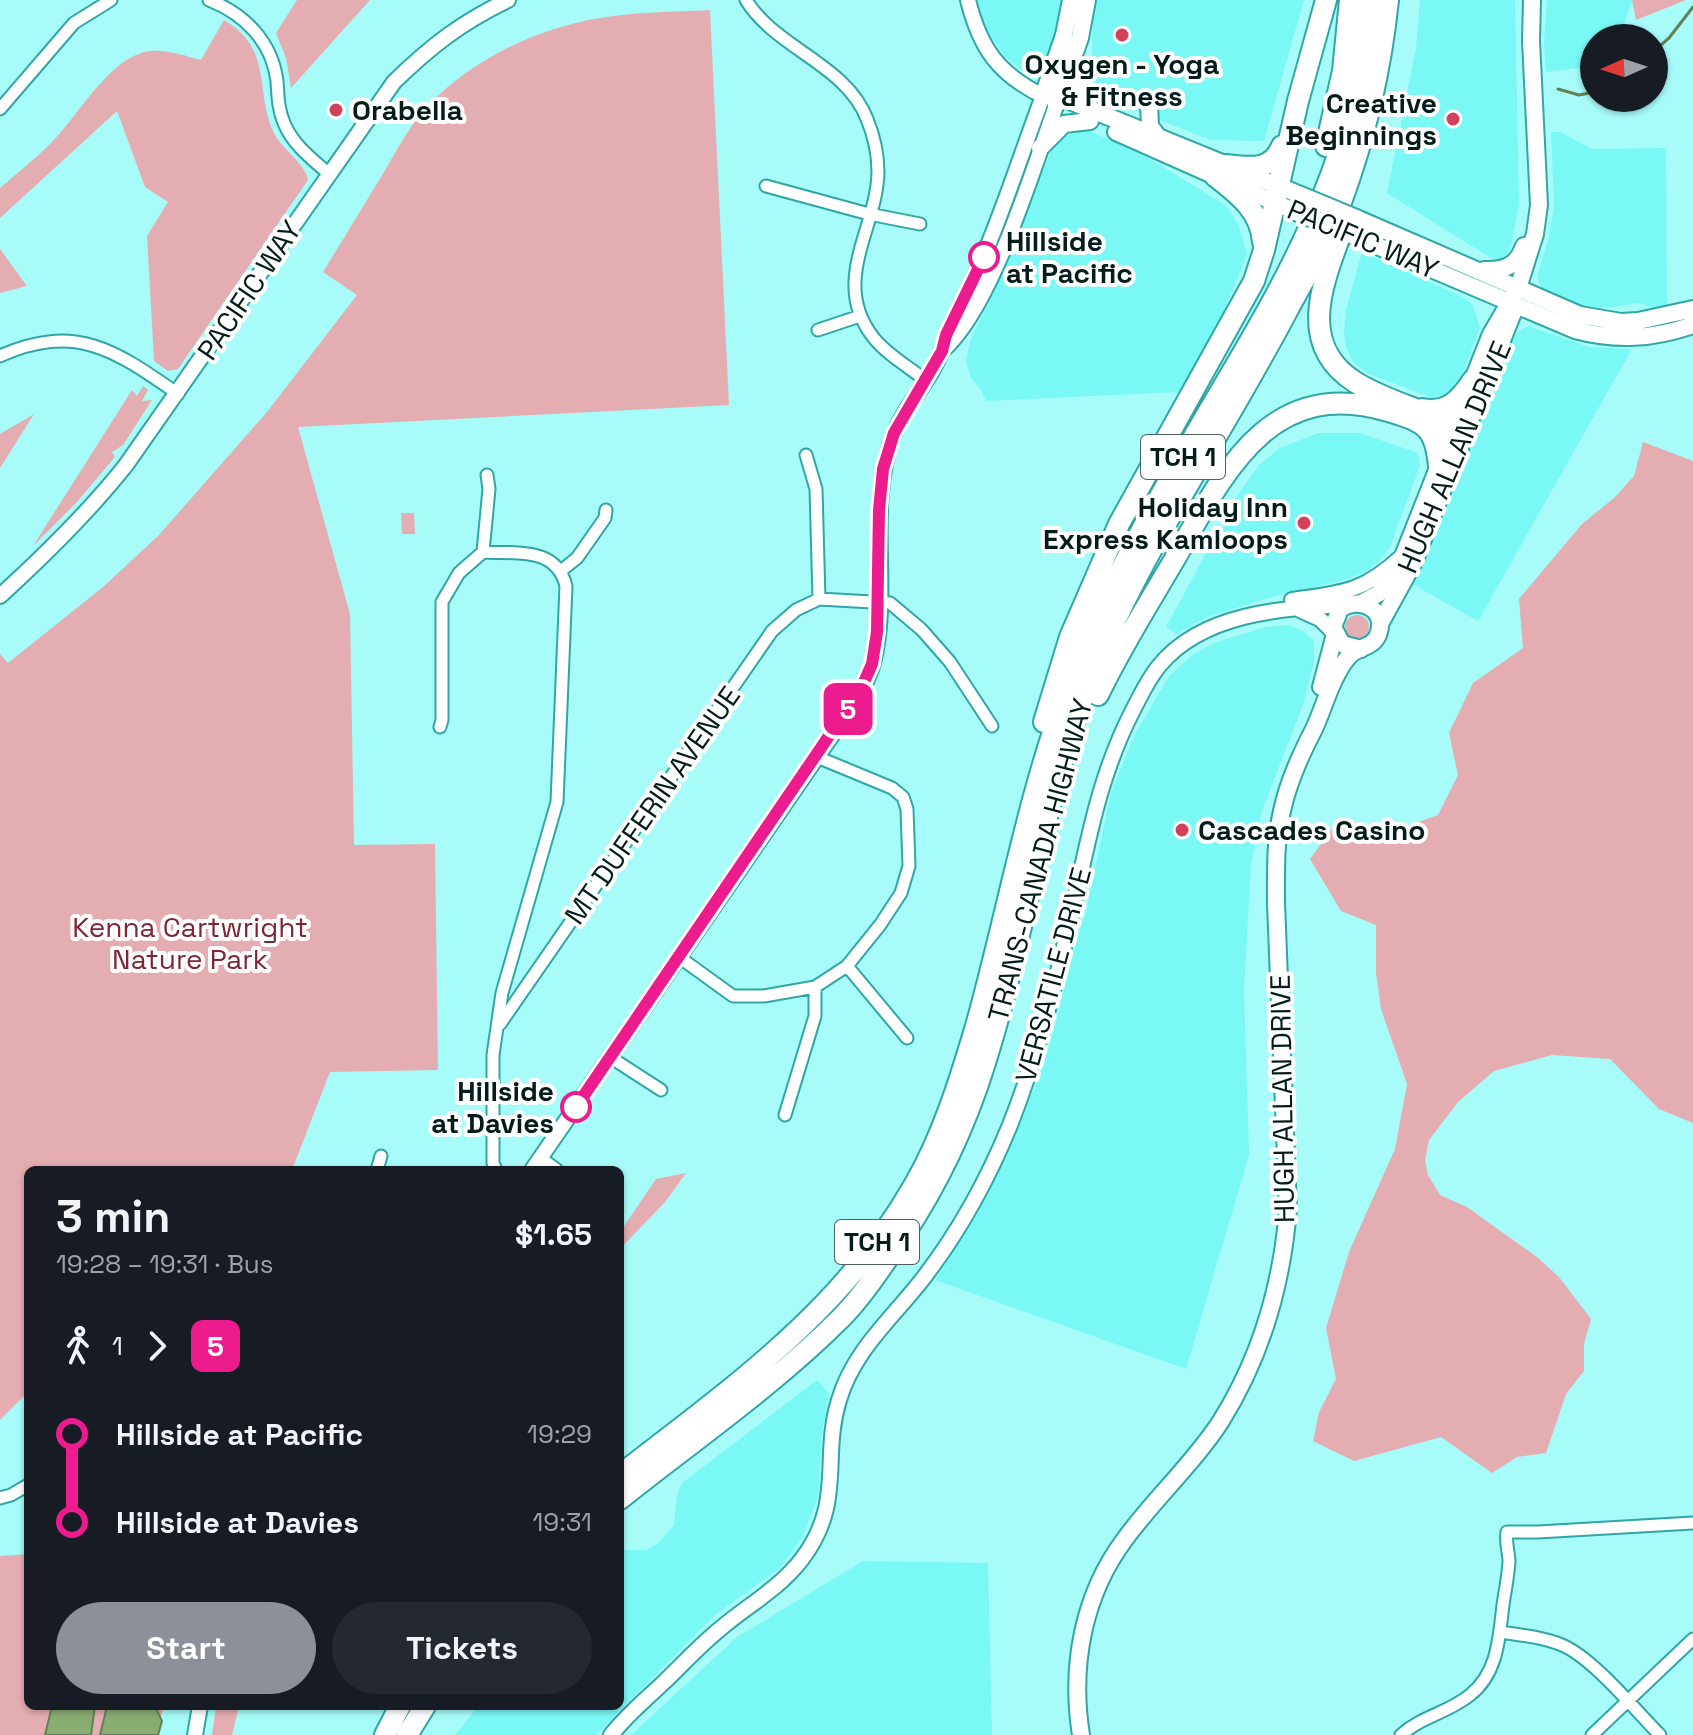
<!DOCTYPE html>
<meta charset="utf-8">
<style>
:root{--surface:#171b24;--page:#242831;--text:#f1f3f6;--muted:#9ea1a6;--accent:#8c9099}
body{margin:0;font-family:"Space Grotesk",sans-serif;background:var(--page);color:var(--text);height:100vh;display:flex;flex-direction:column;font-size:30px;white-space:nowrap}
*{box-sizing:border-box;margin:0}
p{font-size:26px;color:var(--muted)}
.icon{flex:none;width:44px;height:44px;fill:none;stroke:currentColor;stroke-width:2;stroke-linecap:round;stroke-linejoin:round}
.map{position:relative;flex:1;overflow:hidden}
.details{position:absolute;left:24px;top:1166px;width:600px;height:544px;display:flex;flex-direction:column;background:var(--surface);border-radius:12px;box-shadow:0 2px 6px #0004}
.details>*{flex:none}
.badge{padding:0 16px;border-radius:12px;font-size:28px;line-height:52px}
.needle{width:52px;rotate:267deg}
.buttons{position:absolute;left:1580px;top:24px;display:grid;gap:16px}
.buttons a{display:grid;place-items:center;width:88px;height:88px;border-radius:50%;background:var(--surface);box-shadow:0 2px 6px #0004;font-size:40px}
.map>.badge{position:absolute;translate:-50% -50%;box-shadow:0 0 0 4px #fff}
.legs{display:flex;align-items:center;gap:12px;height:88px;padding:0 32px;font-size:26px}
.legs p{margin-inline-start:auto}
.head{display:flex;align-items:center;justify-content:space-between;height:136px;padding:0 32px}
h1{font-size:44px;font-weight:700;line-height:60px}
.button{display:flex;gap:16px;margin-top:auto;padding:16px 32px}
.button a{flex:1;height:92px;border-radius:48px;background:var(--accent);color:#fff;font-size:32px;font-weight:700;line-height:92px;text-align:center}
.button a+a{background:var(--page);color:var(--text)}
ul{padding:0 32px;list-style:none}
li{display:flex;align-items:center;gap:28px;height:88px;font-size:30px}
li i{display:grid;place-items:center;width:12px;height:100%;margin:0 10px;background:currentColor}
li i::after{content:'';width:20px;height:20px;margin:-10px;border:6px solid;border-radius:50%;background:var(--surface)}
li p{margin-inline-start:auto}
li:first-child i{background:linear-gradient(#0000 50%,currentColor 0)}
li:last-child i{background:linear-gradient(currentColor 50%,#0000 0)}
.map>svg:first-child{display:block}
.built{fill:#7af8f6}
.green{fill:#e4adb1}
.water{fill:#89ac72;stroke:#618158;stroke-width:2}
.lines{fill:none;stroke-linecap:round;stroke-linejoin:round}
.stream{stroke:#618158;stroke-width:3}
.minor-casing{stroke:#2ea7a6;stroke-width:15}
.tertiary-casing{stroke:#2ea7a6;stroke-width:18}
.secondary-casing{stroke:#2ea7a6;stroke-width:20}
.motorway-casing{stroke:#2ea7a6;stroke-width:24}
.minor{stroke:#fff;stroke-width:11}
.tertiary{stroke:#fff;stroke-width:14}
.secondary{stroke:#fff;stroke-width:16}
.motorway{stroke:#fff;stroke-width:20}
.secondary-bridge-casing{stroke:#2ea7a6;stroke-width:20;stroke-linecap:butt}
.secondary-bridge{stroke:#fff;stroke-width:16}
.line-1-casing{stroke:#fff;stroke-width:18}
.line-1{stroke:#ec1b8e;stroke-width:12}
.poi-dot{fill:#d2415c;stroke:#fff;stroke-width:3}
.stop-1-dot{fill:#fff;stroke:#ec1b8e;stroke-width:4}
.labels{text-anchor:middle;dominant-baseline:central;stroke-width:8;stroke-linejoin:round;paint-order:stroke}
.shield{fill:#fff;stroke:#4f6060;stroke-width:2}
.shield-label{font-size:26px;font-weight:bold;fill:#041c1c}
.poi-label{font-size:28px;font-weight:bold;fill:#041c1c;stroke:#fff;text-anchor:end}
.street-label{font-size:28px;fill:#041c1c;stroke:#fff}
.stop-label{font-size:28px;font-weight:bold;fill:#041c1c;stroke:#fff;text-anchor:start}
.park-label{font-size:28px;fill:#7d2636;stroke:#fff}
</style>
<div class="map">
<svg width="1693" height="1735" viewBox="0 0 1693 1735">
<rect width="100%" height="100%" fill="#a7fcfa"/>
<path class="built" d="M976,0h86l-6,34 -13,38 -10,6 -28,-21 -24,-35z
M1094,0h210l-40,141 -54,-1 -120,-48z
M1420,0h95l4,205 -8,40 -4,9 -8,9 -112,-70 29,-145z
M1547,0h85l-12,38h-26v28l-48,6 -2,-31z
M1079,129l9,1 62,29 77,47 12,20 8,28 -29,73 -39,65 -193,9 -5,-11 -10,-12 -5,-16 4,-21 38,-80 42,-108 9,-14z
M1551,132h9l32,17 74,-1 1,159 -10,2 -19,-6 -25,4h-30l-41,-17 -5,-14 12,-39 5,-32z
M1362,252l101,45 10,8 7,23 -20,52 -9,12 -8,4 -13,1 -61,-23 -16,-12 -7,-15 -2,-14 2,-23z
M1528,326l61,21 43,2 -154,272 -66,-37 11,-18 92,-232z
M1318,433h42l58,20 2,13 -30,81 -10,13 -17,13 -22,8 -59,13 -75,23 -31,17 -10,-7 71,-131 22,-31 21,-17z
M1289,625l14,6 11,10v21l-11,43 -41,106 -11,54 -7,125 5,165 -63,214 -251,-89 41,-64 44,-92 21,-53 14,-45 21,-85 10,-29 25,-120 24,-58 34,-58 23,-21 22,-12 51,-16z
M817,1380l12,13 -8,47 -2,48 -3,15 -14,35 -22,30 -65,47 -119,120h-141l23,-29h142v-156h25l12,-6 17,-19 3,-30 5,-12z
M863,1561l125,2 4,172h-361l106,-98z"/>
<path class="green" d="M297,0h73l-79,88 -5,-30 -10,-25z
M1632,0h54l-50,20z
M710,10l19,395 -431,22 52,187 4,231 81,-1 3,226 -108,2 -38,98h-264v222l-28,28v-766l8,9 95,-76 56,-52 108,-123 90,-117 -34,-23c21,-34 41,-67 61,-100 10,-17 20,-36 32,-52 43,-55 116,-91 184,-102 36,-6 73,-6 110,-8z
M224,20c51,30 29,72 51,115 9,16 30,28 33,45l-130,189 -10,2 -14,-10 -7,-125 21,-34 -23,-15 -28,-76 -117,107v-30c17,-15 35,-29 51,-45 26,-26 54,-78 90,-90 20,-6 40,2 60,7z
M0,249l27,37 -27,7z
M143,386l5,4 -6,11 10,-1 -29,45 -11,7 3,5 -39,46 -43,43 99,-156 5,6z
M34,414l-34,54v-34z
M1643,442l50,19v662l-34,-14 -49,-50 -58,-4 -58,16 -36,31 -29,38 -4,20 3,15 12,20 27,12 70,50 22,20 32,42 -7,25v27l-18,23 -20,59 -29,4 -25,16 -51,-36 -87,24 -41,-20 6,-29 17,-33 -10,-51 23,-76 46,-103 12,-65 -26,-75 -5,-36v-48l-35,-14 -31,-52 27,-37 6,-2 53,10 42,-15 20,-40 -9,-42 24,-50 50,-35 -4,-49 63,-75 33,-27 19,-21z
M401,513h13l1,21h-13z
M1345 627a12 12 0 1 1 24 0a12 12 0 1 1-24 0Z
M686,1173l-21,29 -45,47v-17l36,-53z
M28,1554v152h137l-12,29h-153v-179z
M216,1706h23l-7,29h-20z"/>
<path class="water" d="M52,1706h43l-4,29h-46z
M107,1706h48l7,15 -4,14h-58z"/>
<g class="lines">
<path class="stream" d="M1654,51l15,-13 24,-31
M1558,89l21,6 15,-3"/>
<g class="minor-casing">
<path id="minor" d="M209,0c36,14 63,42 68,81 1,15 1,28 7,42 9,22 28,36 45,51
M746,0c30,49 100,64 121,119 7,17 11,35 11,53 -1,57 -48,109 -5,165 13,17 36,30 52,43
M0,109l74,-86 37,-23
M766,186l103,28 51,10
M818,330l42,-14
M0,356c76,-34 116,-5 178,38
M806,455l10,34 3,110
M483,552l6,-63 -2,-14
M562,570l15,-12 28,-40 1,-8
M440,727l2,-7v-118l17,-29 24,-21c33,2 73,-6 83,34l-9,216 -55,191 -9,62v108l3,7
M679,957l54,39h31l51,-9 32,-21 33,-41 21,-32 8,-27 -2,-57 -4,-12 -11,-9 -75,-31
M847,966l60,72
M500,1024l272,-393 24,-21 23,-11 71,4 32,27 28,32 42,64
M610,1057l51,33
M785,1115l30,-99v-29
M541,1158l16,12
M377,1170l4,-14
M0,1498l11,-3 17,-10
M1500,1632c21,3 42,5 62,13 31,13 73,65 98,90
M1401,1735c21,-19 47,-22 69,-40 28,-22 29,-57 33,-90 2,-14 5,-28 6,-43 0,-10 -4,-19 -2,-30h31l155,-9
M1592,1735l101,-96"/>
</g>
<g class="tertiary-casing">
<path id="tertiary" d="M942,351c50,-43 90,-180 114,-245
M0,596c45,-41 88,-83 126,-131l268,-383c38,-37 67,-59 114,-82
M1292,600c49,-7 70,-7 108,-42
M1300,610l20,9 14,14
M532,1170l285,-413c19,-29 47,-61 56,-94 19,-75 -8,-156 21,-229 12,-30 37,-54 48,-84 12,-33 29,-63 42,-95 22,-52 39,-106 59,-159 -45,-22 -63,-48 -75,-96
M195,1735l5,-29
M611,1735c15,-19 33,-34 51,-51 19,-18 37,-38 58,-55 28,-24 59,-40 82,-70 43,-57 19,-101 37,-159 15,-51 55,-83 86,-124 35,-46 63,-97 85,-151 27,-68 45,-137 61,-208 17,-74 27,-139 62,-207 8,-15 15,-31 26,-44 43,-53 123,-58 187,-61"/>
</g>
<g class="secondary-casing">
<path id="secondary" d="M1075,62l4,29 13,19
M1043,96l17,1 243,99
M1043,96l21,-61 7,-35
M1149,104l1,22 9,12
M1056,105l24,-67 7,-38
M1116,132l180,80
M1040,148l24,-24 26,-3
M1356,218l224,97 41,7 17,-1 55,-12
M1349,234l226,96c41,11 78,9 118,-5
M1484,270c20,1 33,-4 40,-24
M1361,603l17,-9 20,-25 93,-235 27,-46 17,-54 4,-29 -8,-164 1,-41
M1380,624l34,-62 102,-257
M1321,687l14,-53
M1081,1735c-11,-69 2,-140 44,-196 30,-41 68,-75 96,-118 40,-64 61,-137 67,-212l-12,-306c0,-31 -1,-62 6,-92 6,-29 18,-55 31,-80 9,-18 14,-39 24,-57 3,-6 9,-15 14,-20 10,-8 24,-7 28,-22 7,-24 -21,-36 -39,-23l-7,18 9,17 19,5"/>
</g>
<g class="motorway-casing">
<path id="motorway" d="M1326,146l17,-75 7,-71
M1227,165c24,3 45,6 55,-19
M1215,176c23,18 46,35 48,66
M1344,225c-19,53 -50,118 11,157 27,17 61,26 90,39l7,11 6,19
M1422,409c25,5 38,-9 51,-29
M1098,695c22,-46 49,-89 75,-133 50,-87 95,-187 215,-151 37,11 48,16 51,56
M1044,722l26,-85 49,-113 135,-243 10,-31 34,-149 28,-101
M620,1475c112,-87 223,-164 295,-291 28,-49 45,-104 61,-158 32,-114 52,-233 95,-345 36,-92 85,-179 135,-265 42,-71 85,-141 116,-218 26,-62 41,-131 46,-198
M620,1499c74,-59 154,-114 221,-181 18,-18 34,-41 48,-62 37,-51 67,-109 88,-169 44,-128 60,-265 107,-393 51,-136 136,-255 203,-383 19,-35 40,-71 54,-109 24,-65 40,-133 47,-202
M385,1735l15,-29
M407,1735l18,-29"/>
</g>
<use href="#minor" class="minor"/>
<use href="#tertiary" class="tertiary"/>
<use href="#secondary" class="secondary"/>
<use href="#motorway" class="motorway"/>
<g class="secondary-bridge-casing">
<path id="secondary-bridge" d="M1303,196l53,22
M1296,212l53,22"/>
</g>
<use href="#secondary-bridge" class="secondary-bridge"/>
</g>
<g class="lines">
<g class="line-1-casing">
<path id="line-1" d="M576,1107l285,-418 11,-25 5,-32 2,-122 4,-41 11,-36 48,-82 4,-16 38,-78"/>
</g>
<use href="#line-1" class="line-1"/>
</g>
<g class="poi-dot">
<circle cx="1122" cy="35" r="8"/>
<circle cx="336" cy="110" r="8"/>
<circle cx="1453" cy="119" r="8"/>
<circle cx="1304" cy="523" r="8"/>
<circle cx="1182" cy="830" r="8"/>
</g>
<g class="stop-1-dot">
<circle cx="984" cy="257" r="14"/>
<circle cx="576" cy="1107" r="14"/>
</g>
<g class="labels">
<g class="shield">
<rect x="1141" y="435" width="84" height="44" rx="6"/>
<rect x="835" y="1220" width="84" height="44" rx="6"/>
</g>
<g class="shield-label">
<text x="1183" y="457">TCH 1</text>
<text x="877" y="1242">TCH 1</text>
</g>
<g class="poi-label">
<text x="1122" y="64" text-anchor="middle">Oxygen - Yoga<tspan x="1122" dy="32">&amp; Fitness</tspan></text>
<text x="1437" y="103">Creative<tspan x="1437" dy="32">Beginnings</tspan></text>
<text x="352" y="110" text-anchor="start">Orabella</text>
<text x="1288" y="507">Holiday Inn<tspan x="1288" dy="32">Express Kamloops</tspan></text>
<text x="1198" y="830" text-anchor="start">Cascades Casino</text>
</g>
<g class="street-label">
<text transform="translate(1363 239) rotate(23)">PACIFIC WAY</text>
<text transform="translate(249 290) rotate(-56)">PACIFIC WAY</text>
<text transform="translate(1454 457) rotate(-67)">HUGH ALLAN DRIVE</text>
<text transform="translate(652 805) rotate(-55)">MT DUFFERIN AVENUE</text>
<text transform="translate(1040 860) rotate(-75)">TRANS-CANADA HIGHWAY</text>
<text transform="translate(1053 975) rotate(-75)">VERSATILE DRIVE</text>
<text transform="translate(1282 1099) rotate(-91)">HUGH ALLAN DRIVE</text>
</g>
<g class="stop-label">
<text x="1006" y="241">Hillside<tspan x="1006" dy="32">at Pacific</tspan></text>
<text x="554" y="1091" text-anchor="end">Hillside<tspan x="554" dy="32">at Davies</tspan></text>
</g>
<g class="park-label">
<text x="190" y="927">Kenna Cartwright<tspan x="190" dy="32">Nature Park</tspan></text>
</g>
</g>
</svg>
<div class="buttons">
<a><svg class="needle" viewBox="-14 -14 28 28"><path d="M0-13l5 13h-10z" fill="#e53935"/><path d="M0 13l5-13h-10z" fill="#9ea1a6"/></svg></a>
</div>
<b class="badge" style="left:848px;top:709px;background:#ec1b8e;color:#fff">5</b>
<section class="details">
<div class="head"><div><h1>3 min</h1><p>19:28 – 19:31 · Bus</p></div><b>$1.65</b></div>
<div class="legs"><svg class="icon" aria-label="walk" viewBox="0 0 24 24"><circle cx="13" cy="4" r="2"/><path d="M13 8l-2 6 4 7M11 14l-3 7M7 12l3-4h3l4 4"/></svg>1<svg class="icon" aria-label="forward" viewBox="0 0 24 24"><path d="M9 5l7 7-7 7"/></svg><b class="badge" style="background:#ec1b8e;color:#fff">5</b></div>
<ul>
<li><i style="color:#ec1b8e"></i><b>Hillside at Pacific</b><p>19:29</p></li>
<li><i style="color:#ec1b8e"></i><b>Hillside at Davies</b><p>19:31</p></li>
</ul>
<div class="button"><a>Start</a><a>Tickets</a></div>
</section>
</div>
